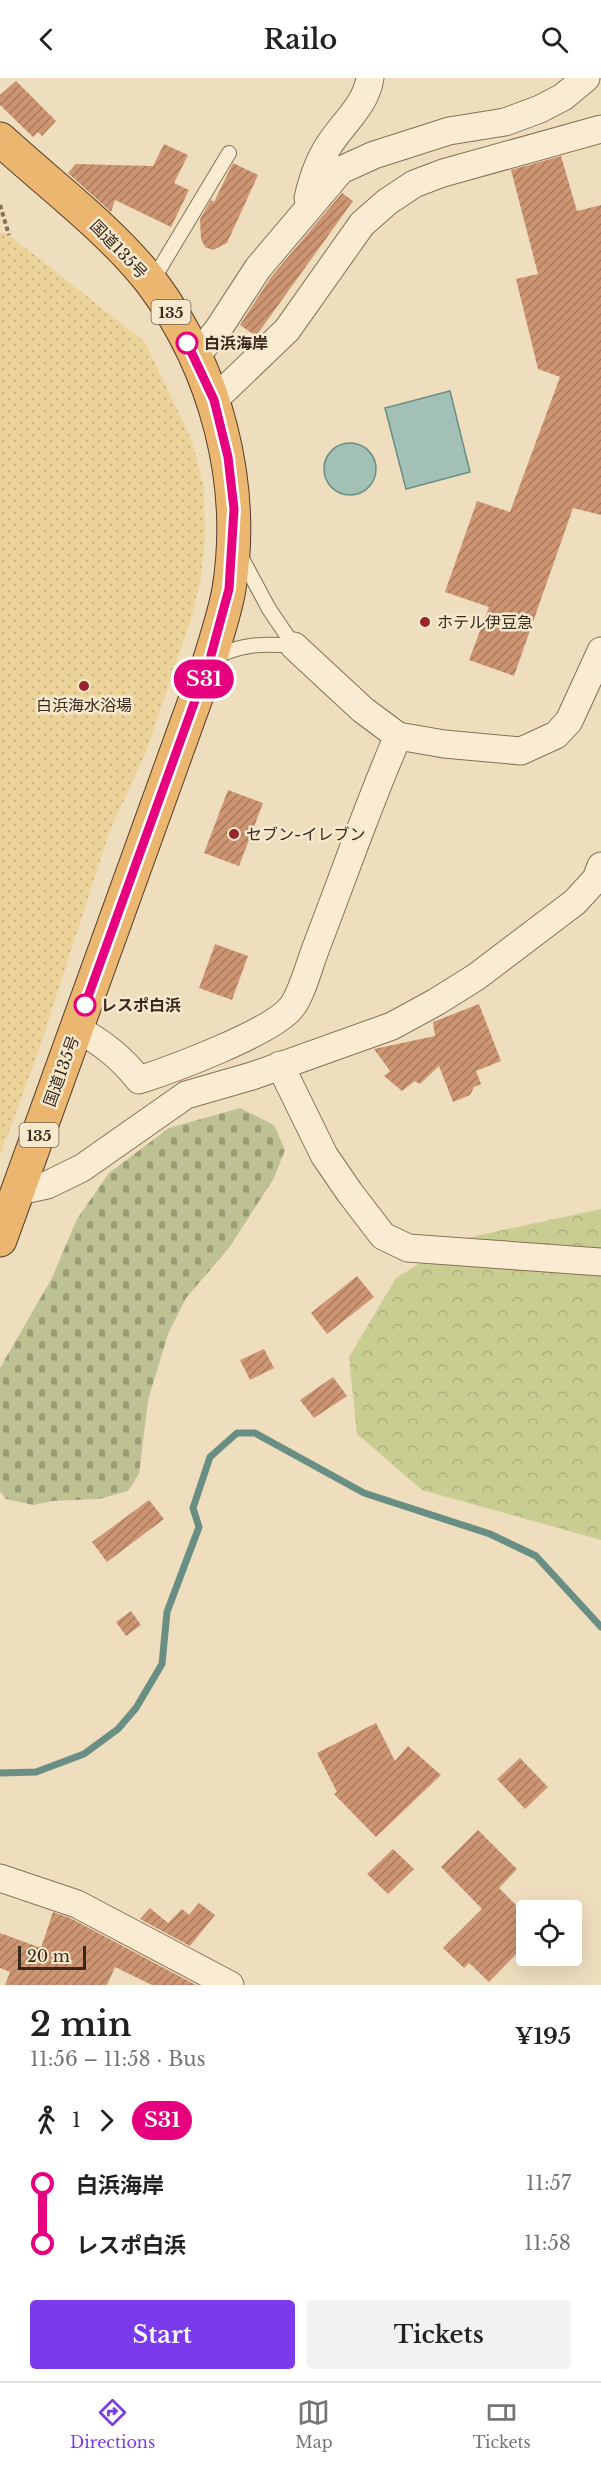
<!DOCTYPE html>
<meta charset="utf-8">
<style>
:root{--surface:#fff;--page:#f2f2f2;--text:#222;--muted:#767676;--line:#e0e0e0;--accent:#7c3aed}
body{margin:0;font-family:"Libre Baskerville","Noto Sans JP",serif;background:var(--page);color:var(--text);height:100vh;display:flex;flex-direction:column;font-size:22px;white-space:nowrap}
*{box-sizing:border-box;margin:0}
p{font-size:20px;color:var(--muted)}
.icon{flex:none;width:33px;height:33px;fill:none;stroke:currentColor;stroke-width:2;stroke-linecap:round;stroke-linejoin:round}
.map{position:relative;height:1907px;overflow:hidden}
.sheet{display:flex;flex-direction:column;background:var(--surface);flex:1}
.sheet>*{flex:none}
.badge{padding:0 12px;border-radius:20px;font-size:21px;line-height:39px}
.fabs{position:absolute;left:516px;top:1822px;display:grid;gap:12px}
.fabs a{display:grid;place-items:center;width:66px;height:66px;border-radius:6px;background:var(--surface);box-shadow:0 6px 24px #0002;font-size:30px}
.scale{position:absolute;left:18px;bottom:15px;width:68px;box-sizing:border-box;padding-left:6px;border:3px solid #37281c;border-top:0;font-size:16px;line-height:21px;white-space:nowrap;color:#37281c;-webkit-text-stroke:4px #f6e9ce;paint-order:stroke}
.map>.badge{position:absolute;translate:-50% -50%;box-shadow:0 0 0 3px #fff}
.legs{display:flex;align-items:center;gap:9px;height:66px;padding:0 30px;font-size:20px}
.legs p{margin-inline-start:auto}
.headline{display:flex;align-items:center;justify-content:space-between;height:102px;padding:0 30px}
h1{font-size:33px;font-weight:600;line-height:45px}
.cta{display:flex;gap:12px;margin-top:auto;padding:12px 30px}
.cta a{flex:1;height:69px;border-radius:6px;background:var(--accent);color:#fff;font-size:24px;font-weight:600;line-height:69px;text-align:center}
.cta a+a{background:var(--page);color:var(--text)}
ul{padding:0 30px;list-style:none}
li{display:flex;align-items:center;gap:21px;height:60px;font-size:22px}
li i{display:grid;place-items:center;width:9px;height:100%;margin:0 8px;background:currentColor}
li i::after{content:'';width:15px;height:15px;margin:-8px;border:4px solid;border-radius:50%;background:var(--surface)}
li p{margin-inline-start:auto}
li:first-child i{background:linear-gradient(#0000 50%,currentColor 0)}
li:last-child i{background:linear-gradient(currentColor 50%,#0000 0)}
header{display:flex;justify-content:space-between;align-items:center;height:78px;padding:0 30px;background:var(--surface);font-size:27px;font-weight:600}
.menu{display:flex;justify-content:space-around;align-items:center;height:84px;border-top:2px solid var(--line);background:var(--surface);font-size:16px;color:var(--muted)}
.menu a{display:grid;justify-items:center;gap:3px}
.menu .selected{color:var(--accent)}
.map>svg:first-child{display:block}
.forest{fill:url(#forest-crowns)}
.sand{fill:url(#sand-dots)}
.cemetery{fill:url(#cemetery-stones)}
.water{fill:#a2c0b6;stroke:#698e83;stroke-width:1.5}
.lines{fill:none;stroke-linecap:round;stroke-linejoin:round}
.stream{stroke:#698e83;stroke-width:7}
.building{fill:url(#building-hatch)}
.service-casing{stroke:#886f57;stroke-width:16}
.minor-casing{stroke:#886f57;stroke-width:29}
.trunk-casing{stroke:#553d2b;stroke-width:35}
.path{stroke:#886f57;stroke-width:4;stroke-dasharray:4.5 3;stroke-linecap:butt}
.service{stroke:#faecd2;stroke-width:14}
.minor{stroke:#faecd2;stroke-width:27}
.trunk{stroke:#ebb670;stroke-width:33}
.line-1-casing{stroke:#fff;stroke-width:14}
.line-1{stroke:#e6007e;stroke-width:9}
.stop-1-dot{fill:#fff;stroke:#e6007e;stroke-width:3}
.poi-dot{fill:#98252b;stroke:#f6e9ce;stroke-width:2}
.labels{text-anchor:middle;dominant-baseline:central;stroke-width:5;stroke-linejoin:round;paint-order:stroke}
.shield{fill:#f6e9ce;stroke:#706251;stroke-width:1.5}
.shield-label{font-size:15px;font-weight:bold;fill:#37281c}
.street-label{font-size:16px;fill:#37281c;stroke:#f6e9ce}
.stop-label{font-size:16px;font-weight:bold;fill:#37281c;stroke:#f6e9ce;text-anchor:start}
.poi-label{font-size:16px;fill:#37281c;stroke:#f6e9ce;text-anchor:start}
</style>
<header><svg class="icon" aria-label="back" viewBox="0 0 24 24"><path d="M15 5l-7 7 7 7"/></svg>Railo<svg class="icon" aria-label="search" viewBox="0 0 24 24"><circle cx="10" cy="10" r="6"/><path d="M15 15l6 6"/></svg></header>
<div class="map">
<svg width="601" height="1907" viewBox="0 0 601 1907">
<defs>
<pattern id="forest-crowns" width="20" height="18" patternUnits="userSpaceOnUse" patternTransform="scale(1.5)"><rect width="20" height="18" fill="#c9cd92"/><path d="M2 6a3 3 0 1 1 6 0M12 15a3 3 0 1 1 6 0" fill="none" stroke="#adb07d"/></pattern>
<pattern id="sand-dots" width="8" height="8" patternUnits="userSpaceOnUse" patternTransform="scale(1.5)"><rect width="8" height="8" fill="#ecd39a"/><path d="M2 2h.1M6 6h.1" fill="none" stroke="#cbb584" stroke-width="1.8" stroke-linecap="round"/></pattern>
<pattern id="cemetery-stones" width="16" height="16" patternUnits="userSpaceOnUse" patternTransform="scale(1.5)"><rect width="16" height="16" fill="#bec192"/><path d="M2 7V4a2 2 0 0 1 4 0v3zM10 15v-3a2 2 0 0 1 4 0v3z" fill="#9b9d76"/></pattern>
<pattern id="building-hatch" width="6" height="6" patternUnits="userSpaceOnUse" patternTransform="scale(1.5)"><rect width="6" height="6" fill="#ce9573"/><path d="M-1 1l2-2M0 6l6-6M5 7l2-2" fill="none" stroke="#a87a5e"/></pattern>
</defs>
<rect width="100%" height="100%" fill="#efdebe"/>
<path class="forest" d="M601,1131v331l-179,-50 -65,-56 -8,-77 47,-79 61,-38z"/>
<path class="sand" d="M0,154l9,3 136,107 47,99 12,47 1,51 -5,43 -9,37 -45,133 -36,78 -73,226 -37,99z"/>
<path class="cemetery" d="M240,1030l34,17 11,25 -11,28 -45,70 -43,50 -18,36 -20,66 -9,74 -11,17 -29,8 -47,2 -19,4 -27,-6 -6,-8v-123l52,-90 25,-59 32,-46 60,-45z"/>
<path class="water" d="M450,313l20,81 -64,17 -21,-81z
M324 391a26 26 0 1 1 52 0a26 26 0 1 1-52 0Z"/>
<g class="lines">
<path class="stream" d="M0,1695l36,-1 48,-18 34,-25 18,-21 26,-44 5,-52 32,-85 -6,-19 17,-51 27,-24h18l109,60 126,41 46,22 65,71"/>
</g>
<path class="building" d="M16,3l40,40 -14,15 -4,-4 -5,5 -33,-32v-10z
M164,66l24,11 -14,28 15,7 -18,37 -56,-27 -4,12 -43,-39 8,-9 77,2z
M561,78l16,55 24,-6v310l-28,-7 -59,168 -45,-16 20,-53 -44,-15 32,-91 33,11 50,-135 -22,-8 -22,-90 22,-5 -27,-104z
M233,85l25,12 -31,68 -14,7 -8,-3 -4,-8 -1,-20 11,-19 3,2z
M342,115l11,8 -97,135 -16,-11 31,-48z
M228,712l35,13 -24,63 -35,-13z
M215,866l33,12 -16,44 -33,-12z
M479,926l22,57 -25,10 5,13 -7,3 -4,8 -17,7 -14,-36 -19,18 -5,-3 -13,10 -18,-15 6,-5 -16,-22 61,-13 -2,-14z
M357,1198l17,21 -47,37 -16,-21z
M264,1271l10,19 -24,12 -10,-20z
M333,1299l14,19 -33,22 -14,-18z
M149,1422l15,19 -57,43 -15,-20z
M131,1533l10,14 -15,11 -10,-14z
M376,1645l19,38 13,-15 33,29 -65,62 -42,-43 3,-2 -20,-39z
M520,1680l28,29 -23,22 -28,-30z
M478,1752l39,39 -18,19 27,27v29l-37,38 -20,-19 -5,5 -21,-20 39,-39 -41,-42z
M393,1771l21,20 -26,25 -21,-20z
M199,1825l16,12 -25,31 -50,-27 10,-11 18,15 14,-14 7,6z
M53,1834l17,6 126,67h-44l-37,-18 -8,18h-102l5,-13 -10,-4v-35l41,15z"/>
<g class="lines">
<g class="service-casing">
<path id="service" d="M151,205l78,-130
M239,475l30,56 25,37
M215,579c27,-13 49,-14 79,-11"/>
</g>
<g class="minor-casing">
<path id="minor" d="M308,120c4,-17 11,-38 21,-53 14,-22 37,-40 41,-67
M194,280l23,-27 41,-63 83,-98 33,-15 75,-24 56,-9 35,-13 23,-12 23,-19
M214,322l73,-70 75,-106 25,-22 27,-18 29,-11 158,-44
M294,568l69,64 35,26 46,8 77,7 35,-16 13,-14 32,-70
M77,951c25,13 45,29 62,51 34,-11 131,-47 152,-72 11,-13 19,-46 26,-63 27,-70 51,-140 81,-209
M280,987l44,90 26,38 33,43 25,12 193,14
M19,1113l28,-6 35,-17 104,-73 66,-19 140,-50 44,-24 40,-25 99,-75 21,-23 5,-13
M0,1800l77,26 153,81"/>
</g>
<g class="trunk-casing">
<path id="trunk" d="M0,61c49,45 112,92 152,144 64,86 94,200 77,306 -4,23 -12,47 -19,70l-210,581"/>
</g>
<path class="path" d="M0,127l9,30"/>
<use href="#service" class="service"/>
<use href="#minor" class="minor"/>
<use href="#trunk" class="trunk"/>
</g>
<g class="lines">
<g class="line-1-casing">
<path id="line-1" d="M85,927l125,-346 19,-70 5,-80 -6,-52 -14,-57 -27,-57"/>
</g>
<use href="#line-1" class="line-1"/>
</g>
<g class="stop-1-dot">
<circle cx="187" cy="265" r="10"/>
<circle cx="85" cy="927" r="10"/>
</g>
<g class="poi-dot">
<circle cx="425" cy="544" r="6"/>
<circle cx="84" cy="608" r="6"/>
<circle cx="234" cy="756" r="6"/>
</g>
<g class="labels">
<g class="shield">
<rect x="151.5" y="222" width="39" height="24" rx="4.5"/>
<rect x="19.5" y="1045" width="39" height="24" rx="4.5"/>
</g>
<g class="shield-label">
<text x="171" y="234">135</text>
<text x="39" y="1057">135</text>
</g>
<g class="street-label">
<text transform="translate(119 171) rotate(46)">国道135号</text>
<text transform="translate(61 993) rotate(-70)">国道135号</text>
</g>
<g class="stop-label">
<text x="204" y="265">白浜海岸</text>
<text x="101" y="927">レスポ白浜</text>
</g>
<g class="poi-label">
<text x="437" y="544">ホテル伊豆急</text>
<text x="84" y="627" text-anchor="middle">白浜海水浴場</text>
<text x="246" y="756">セブン-イレブン</text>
</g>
</g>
</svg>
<div class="fabs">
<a><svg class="icon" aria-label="locate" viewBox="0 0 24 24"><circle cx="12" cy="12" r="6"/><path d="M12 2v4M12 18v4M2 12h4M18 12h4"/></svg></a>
</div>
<div class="scale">20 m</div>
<b class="badge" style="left:204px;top:601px;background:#e6007e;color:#fff">S31</b>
</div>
<section class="sheet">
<div class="headline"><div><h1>2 min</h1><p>11:56 – 11:58 · Bus</p></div><b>¥195</b></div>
<div class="legs"><svg class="icon" aria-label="walk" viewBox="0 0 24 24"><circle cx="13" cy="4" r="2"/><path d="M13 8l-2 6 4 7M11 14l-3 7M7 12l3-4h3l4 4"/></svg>1<svg class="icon" aria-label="forward" viewBox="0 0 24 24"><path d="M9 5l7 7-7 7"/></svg><b class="badge" style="background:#e6007e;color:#fff">S31</b></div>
<ul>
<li><i style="color:#e6007e"></i><b>白浜海岸</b><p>11:57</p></li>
<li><i style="color:#e6007e"></i><b>レスポ白浜</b><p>11:58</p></li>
</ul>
<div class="cta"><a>Start</a><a>Tickets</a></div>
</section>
<nav class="menu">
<a class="selected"><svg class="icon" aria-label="directions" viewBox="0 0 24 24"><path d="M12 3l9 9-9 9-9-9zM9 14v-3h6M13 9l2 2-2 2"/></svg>Directions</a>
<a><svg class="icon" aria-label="map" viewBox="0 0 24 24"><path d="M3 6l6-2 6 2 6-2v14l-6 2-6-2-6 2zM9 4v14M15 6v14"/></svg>Map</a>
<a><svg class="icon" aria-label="tickets" viewBox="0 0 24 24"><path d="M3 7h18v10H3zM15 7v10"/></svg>Tickets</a>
</nav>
